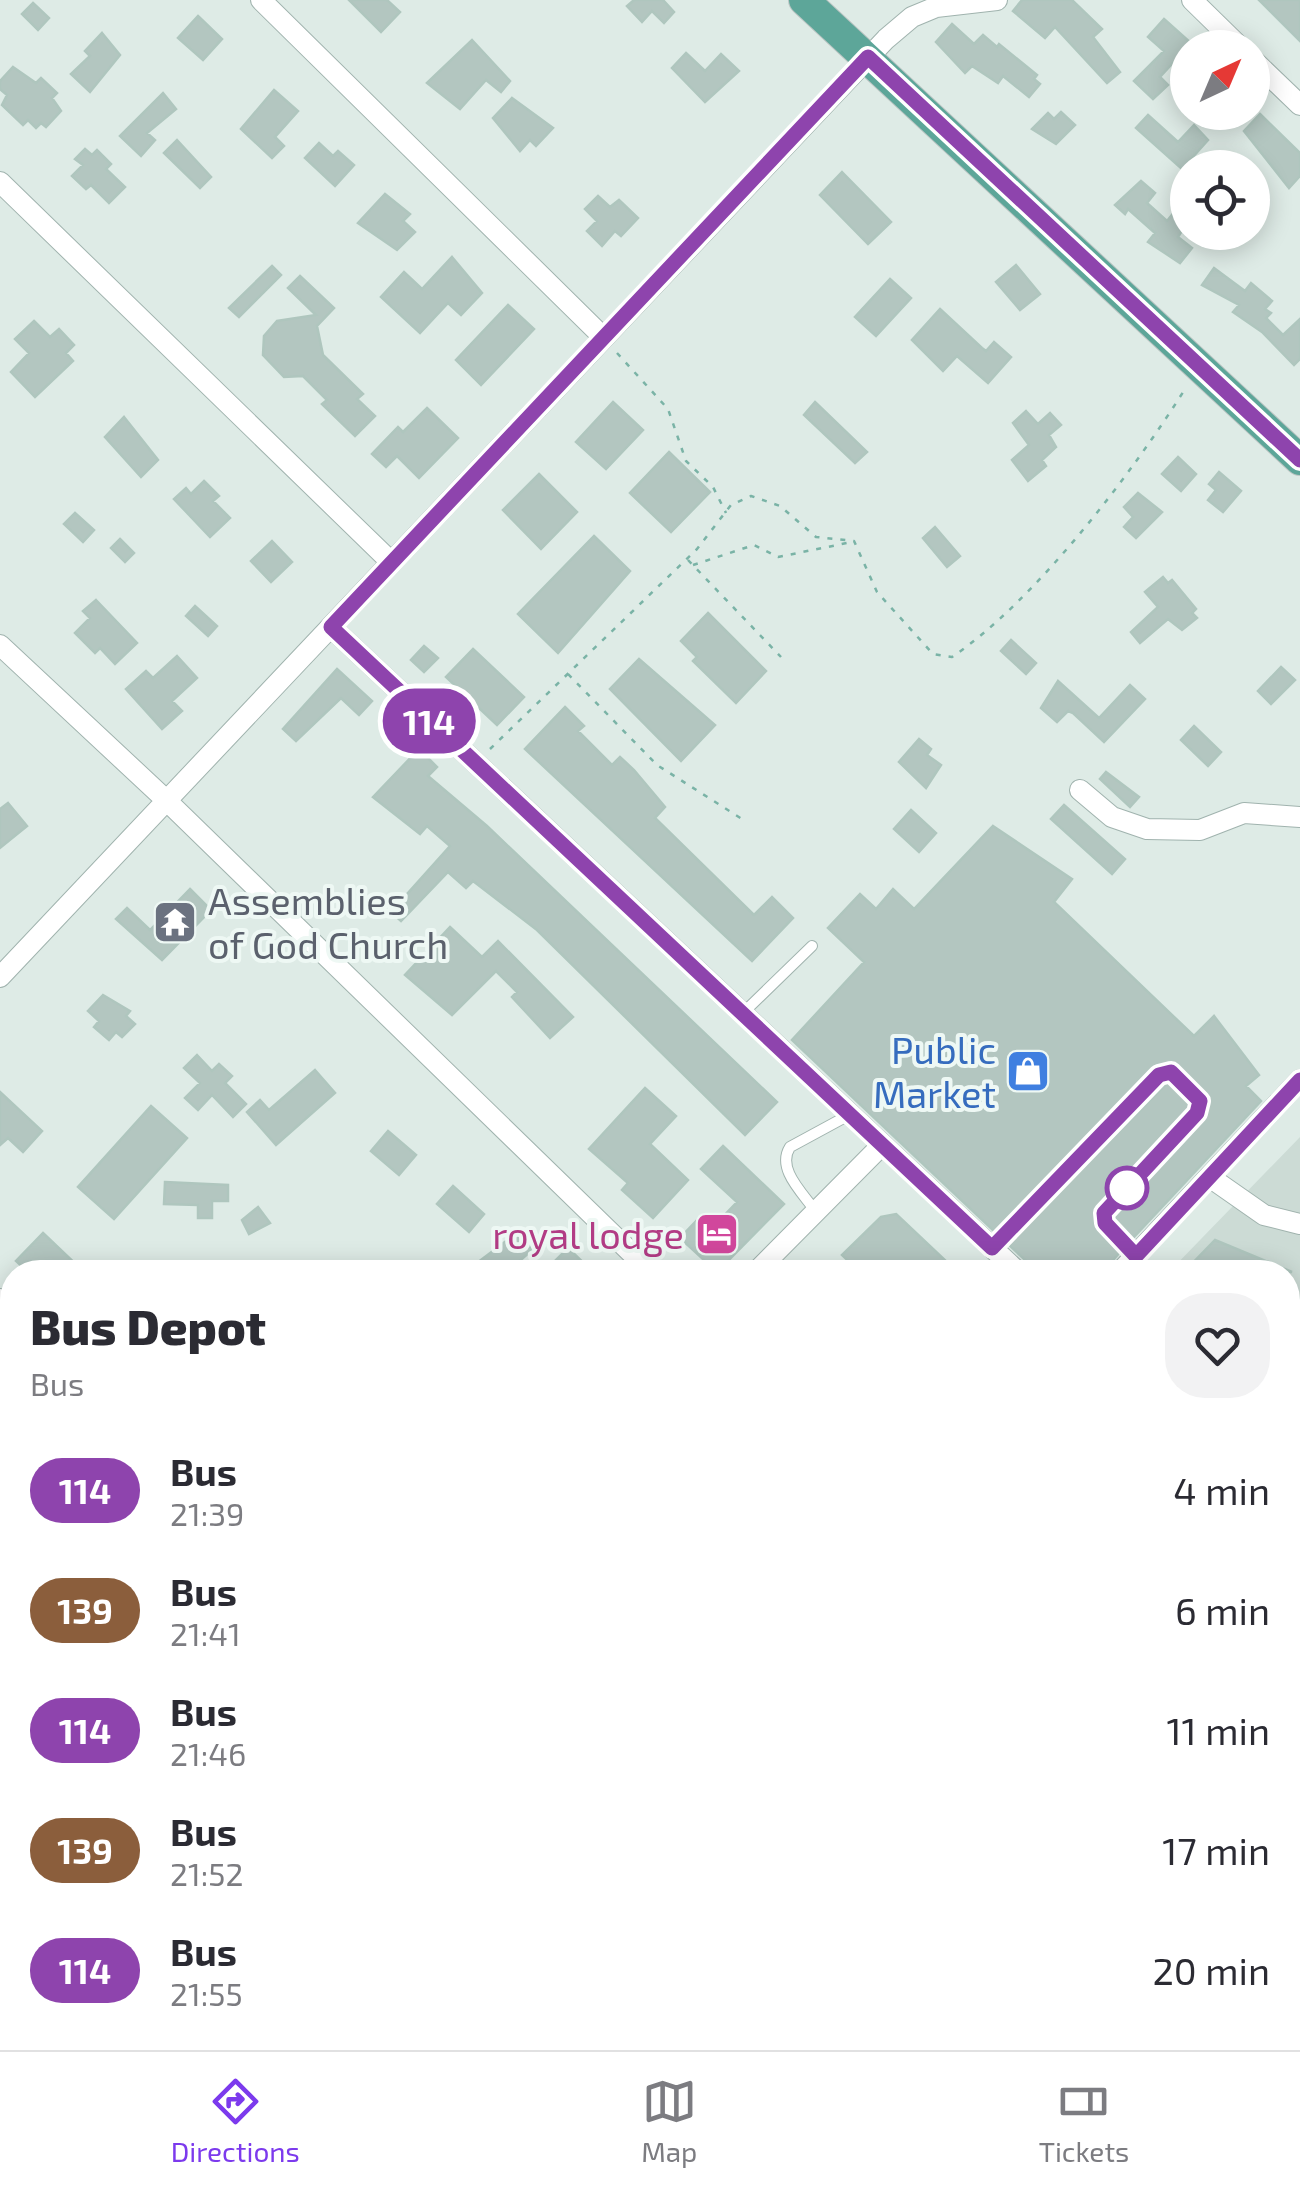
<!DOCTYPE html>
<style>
:root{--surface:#fff;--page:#f2f2f3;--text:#2b2b33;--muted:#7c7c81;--line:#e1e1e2;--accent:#7c3aed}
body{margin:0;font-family:"Exo 2",sans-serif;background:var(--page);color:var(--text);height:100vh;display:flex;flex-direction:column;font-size:38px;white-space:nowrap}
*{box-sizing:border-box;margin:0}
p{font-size:32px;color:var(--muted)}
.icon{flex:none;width:55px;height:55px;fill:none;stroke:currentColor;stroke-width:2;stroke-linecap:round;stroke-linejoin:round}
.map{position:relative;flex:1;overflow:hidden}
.side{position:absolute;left:0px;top:1260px;width:1300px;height:790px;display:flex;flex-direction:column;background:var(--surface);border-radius:40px 40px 0 0;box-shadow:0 5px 25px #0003}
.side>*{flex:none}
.badge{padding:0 20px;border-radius:32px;font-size:35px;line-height:65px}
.needle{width:65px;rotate:44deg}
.tools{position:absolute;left:1170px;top:30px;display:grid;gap:20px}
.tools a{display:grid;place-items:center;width:100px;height:100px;border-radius:50%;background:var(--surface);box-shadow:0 5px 25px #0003;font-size:50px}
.map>.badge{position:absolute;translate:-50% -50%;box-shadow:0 0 0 5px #fff}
.round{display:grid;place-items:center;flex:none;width:105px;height:105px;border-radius:40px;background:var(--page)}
.head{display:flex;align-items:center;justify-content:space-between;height:170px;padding:0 30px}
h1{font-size:48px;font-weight:800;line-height:75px}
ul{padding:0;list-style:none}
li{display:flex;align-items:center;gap:30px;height:120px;padding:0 30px}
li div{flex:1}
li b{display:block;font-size:38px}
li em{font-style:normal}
li .badge{min-width:110px;font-weight:700;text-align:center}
.tab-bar{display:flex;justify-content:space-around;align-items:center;height:140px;border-top:2px solid var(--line);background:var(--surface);font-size:28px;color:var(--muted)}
.tab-bar a{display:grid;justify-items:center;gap:5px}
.tab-bar .active{color:var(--accent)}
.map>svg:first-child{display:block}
.built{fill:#ccdbd5}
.building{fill:#b3c6c0;stroke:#afc6be;stroke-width:2.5}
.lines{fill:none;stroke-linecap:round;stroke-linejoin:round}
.service-casing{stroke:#a0b3ae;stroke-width:12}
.minor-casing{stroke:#a0b3ae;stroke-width:22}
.primary-casing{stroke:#bbc5c3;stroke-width:32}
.trunk-casing{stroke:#bbc5c3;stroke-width:32}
.path{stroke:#7ab3a6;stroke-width:2.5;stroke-dasharray:5 8;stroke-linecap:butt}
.service{stroke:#fff;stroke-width:10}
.minor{stroke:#fff;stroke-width:20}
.primary{stroke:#5da699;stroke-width:30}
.trunk{stroke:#42897e;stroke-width:30}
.line-casing{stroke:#fff;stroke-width:22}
.line{stroke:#8e44ad;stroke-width:15}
.stop-dot{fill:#fff;stroke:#8e44ad;stroke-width:5}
.labels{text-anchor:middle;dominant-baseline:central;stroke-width:8;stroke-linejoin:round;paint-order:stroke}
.worship-label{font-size:38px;fill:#5b616d;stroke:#eef8f4;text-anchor:start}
.shop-label{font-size:38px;fill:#366cbe;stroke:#eef8f4;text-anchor:end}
.hotel-label{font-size:38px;fill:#b23c85;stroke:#eef8f4;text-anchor:end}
</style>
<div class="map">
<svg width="1300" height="2050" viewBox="0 0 1300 2050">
<rect width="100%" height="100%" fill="#deebe6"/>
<path class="built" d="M1300,1137v653h-12v-518h-119z"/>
<path class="building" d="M349,0h38l13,12 -19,20z
M634,0h29l11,12 -10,11 -12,-12 -10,11 -15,-16z
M1022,0h50l30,29 -9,8 27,35 -13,11 -52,-56 -10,11 -32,-27z
M1259,0h41v41z
M33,3l16,15 -11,12 -16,-16z
M198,16l24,23 -19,21 -25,-22z
M1164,19l27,24 -31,34 8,8 -15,14 -19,-18 30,-30 -16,-14z
M952,24l22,20 9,-9 14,12 2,-3 38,31 -3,4 6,5 -11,13 -26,-21 -5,7 -26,-17 -7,7 -29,-31z
M102,33l18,22 -30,37 -19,-18 19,-18 -5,-5z
M472,40l38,41 -9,11 -15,-12 -26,29 -33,-26z
M686,53l19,18 16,-17 18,17 -34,31 -33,-34z
M13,67l23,16 5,-5 16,15 -5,5 9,13 -15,16 -5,-4 -5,5 -8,-8 -5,5 -21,-20 5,-10 -7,-6v-8z
M274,90l24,21 -23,26 9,9 -12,12 -31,-29z
M163,93l13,16 -29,24 8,7 -14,16 -21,-20z
M512,98l41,30 -17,18 -6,-6 -10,11 -27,-33z
M1061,112l14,13 -19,19 -24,-15 16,-16 6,6z
M1260,114l40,39v23l-11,12 -45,-57z
M1148,115l30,27 16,-17 14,15 -26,29 -46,-41z
M177,140l34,37 -11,11 -36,-35z
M319,143l14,13 5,-5 16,14 -19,21 -30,-28z
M85,149l7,6 5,-5 14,14 -5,5 19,18 -16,16 -18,-18 -5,4 -14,-13 11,-11 -8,-6z
M842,172l49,50 -23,22 -48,-49z
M1141,181l14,12 -8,10 20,18 8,-10 13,10 -10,16 14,11 -12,15 -32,-21 7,-9 -27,-24 -3,5 -10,-9z
M1252,183l16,15 -16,17z
M385,194l25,20 -7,7 12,11 -18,18 -39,-27z
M598,196l12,11 9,-7 19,18 -17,18 -6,-5 -13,15 -15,-15 10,-10 -12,-12z
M452,257l30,36 -21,22 -13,-12 -28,30 -39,-36 23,-25 18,17z
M1016,265l24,29 -20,16 -24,-28z
M272,266l9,9 -42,42 -10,-9z
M1214,268l31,23 6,-8 21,18 -7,8 6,4 -5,5 17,17 17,-16v40l-6,6 -32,-33 -29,-20 6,-7 -37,-20z
M300,276l34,32 -17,18 6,29 40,39 -6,5 18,17 -20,20 -33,-32 5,-4 -24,-24 -19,1 -21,-22 1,-19 13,-15 39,-6 -28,-27z
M890,279l21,19 -35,38 -21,-19z
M508,305l26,24 -53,56 -25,-25z
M940,309l42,39 4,3 8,-9 17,15 -23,26 -31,-27 -14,15 -31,-31z
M34,321l16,16 9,-8 15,16 -8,8 7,8 -38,36 -24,-25 18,-19 -14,-14z
M613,402l30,28 -37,39 -30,-27z
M815,402l52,50 -12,11 -51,-48z
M427,408l31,30 -39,40 -22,-22 -11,11 -14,-13 26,-27 5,5z
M1026,411l12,13 12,-11 11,12 -12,10 7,12 -14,13 4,6 -18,15 -16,-21 17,-15 -16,-22z
M124,417l34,43 -17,17 -36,-40z
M669,452l41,40 -39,40 -41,-39z
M1178,457l18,17 -15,17 -19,-17z
M1219,472l22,19 -18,21 -15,-12 8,-10 -7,-6z
M539,474l38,38 -36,37 -38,-39z
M204,481l15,15 -6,5 17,17 -20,19 -36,-38 12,-11 5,6z
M1138,493l24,19 -26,26 -12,-11 9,-10 -9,-10z
M75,513l19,17 -11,12 -19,-18z
M935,527l25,29 -13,11 -24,-29z
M594,536l36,35 -72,82 -40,-39z
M120,539l14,14 -9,9 -14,-14z
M272,541l20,21 -21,20 -20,-21z
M1163,577l5,6 4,-3 24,29 -4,4 5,5 -15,12 -14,-11 -28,24 -9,-11 27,-25 -13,-15z
M96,600l41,43 -22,21 -15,-16 -5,5 -20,-20 15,-15 -7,-7z
M195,606l22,20 -9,10 -22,-20z
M708,613l58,58 -30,32 -43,-42 4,-4 -16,-16z
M1011,640l25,23 -10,11 -25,-23z
M424,646l14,12 -14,14 -13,-12z
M473,649l51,48 -27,28 -51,-48z
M177,656l20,22 -25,23 10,10 -20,18 -36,-40 20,-18 7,7z
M639,659l76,66 -34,36 -71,-72z
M1281,667l14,13 -24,24 -13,-13z
M337,669l35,32 -13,14 -18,-17 -45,43 -13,-12z
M1058,681l41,37 31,-33 15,14 -41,43 -31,-29 -5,-2 -11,11 -16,-14z
M565,707l19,19 -6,5 34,34 8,-8 14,13 31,37 -10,11 99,97 18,-18 21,21 -41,43 -227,-212z
M1194,726l27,26 -13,14 -27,-26z
M919,739l12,10 -4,6 14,10 -15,23 -27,-26z
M419,749l18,18 -9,9 59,50 290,276 -32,33 -208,-205 -64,-49 -7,7 -18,-16 -47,49 -10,-9 59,-66 -23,-20 -7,8 -47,-37z
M1106,772l33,25 -9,10 -30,-28z
M8,803l19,23 -27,22v-39z
M1064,805l61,54 -13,15 -61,-55z
M911,810l25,23 -17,19 -25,-23z
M993,826l79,53 -18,23 140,134 20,-20 45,59 -13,11 15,15 -129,138 -19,-23 90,-97 6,-15 -2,-9 -31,-30 -23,4 -158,163 -203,-192 72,-78 -36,-34 32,-34 16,15 17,-20 21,20z
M190,889l21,21 -49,50 -46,-41 11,-11 23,22z
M450,927l32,30 16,-16 75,76 -23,21 -38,-41 5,-5 -21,-21 -44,44 -47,-40z
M103,995l27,16 -4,5 9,8 -13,13 -6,-5 -7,8 -15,-13 5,-6 -11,-10z
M197,1055l15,16 7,-7 13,12 -7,7 21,21 -13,13 -21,-22 -14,15 -13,-12 15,-15 -16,-15z
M315,1070l20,23 -59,52 -29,-33 13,-12 9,10z
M1168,1082l23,21 -2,5 -93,103 2,17 22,24 -17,20h-65l-30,-28z
M645,1088l31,28 -26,28 38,36 -35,38 -31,-28 6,-7 -39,-34z
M0,1092l42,39 -19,21 -15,-14 -8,7z
M151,1106l36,32 -73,81 -36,-32z
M388,1131l28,24 -17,20 -28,-24z
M723,1146l61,58 -67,68 -37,-34 20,-21 12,11 25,-26 -36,-33z
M165,1182l63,3v16h-16v17h-14v-13l-34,-1z
M453,1186l31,28 -15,18 -32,-28z
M258,1207l12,16 -21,11 -7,-14z
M896,1214l53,50 -9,8h-80l-18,-17 39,-38z
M518,1232l14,18 -25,22h-42z
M43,1233l41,39h-56l-12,-11z
M1215,1240l77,32h-108z
M568,1248l25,24h-32l-9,-8z
M1288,1357l12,15v14l-12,12z
M1288,1825l12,9v24l-12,9z
M1300,1942v26l-12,6v-25z
M171,2038h20l14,12h-21z
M313,2038h18l12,12h-18z
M387,2038h34l-14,12h-34z
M499,2038h48l-24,12h-17z
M630,2038h116l-8,12h-96z
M811,2038h15l26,12h-31z
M878,2038h45l21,12h-74z
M977,2038h83l8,12h-103z
M1252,2038h26l7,12h-26z"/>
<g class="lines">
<g class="service-casing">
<path id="service" d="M743,1013l69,-67
M816,1212c-13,-19 -40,-43 -26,-65l59,-32
M992,1248l167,-173 12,-3 30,29 -4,12 -93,100 1,10 30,32
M1288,1485l9,-21"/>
</g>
<g class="minor-casing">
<path id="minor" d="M261,0l342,337
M1192,0l49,48
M1252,59l48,46
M0,182l390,379
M331,627l687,645
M0,645l166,155 485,472
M1080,790l32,27 35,12 53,1 44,-17 56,4
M0,977l886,-938 26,-22 24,-10 61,-7
M1211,1178l53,37 36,9
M756,1272l124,-125
M1120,1272l180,-192
M0,1299l12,12
M1288,1803l12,16
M0,1836l12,-9
M601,2038l9,12
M787,2038l18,12
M1169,2038l7,12"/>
</g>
<g class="primary-casing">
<path id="primary" d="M804,0l496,460"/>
</g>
<g class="trunk-casing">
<path id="trunk" d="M1288,1612h12
M0,1621l12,-1"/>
</g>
<path class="path" d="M617,353l51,56 18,52 27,26 13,26
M688,560l93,97
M693,565l61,-20 24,12 69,-14
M568,674l89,91 85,54
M490,749l207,-200 34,-44 20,-9 29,10 36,31 38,4 23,51 56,62 19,3c83,-56 179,-182 233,-268"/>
<use href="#service" class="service"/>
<use href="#minor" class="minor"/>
<use href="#primary" class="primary"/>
<use href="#trunk" class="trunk"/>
</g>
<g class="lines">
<g class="line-casing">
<path id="line" d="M1300,460l-432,-403 -537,570 661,621 167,-173 12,-3 29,29 -3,12 -93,100 1,10 31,33 164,-176"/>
</g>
<use href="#line" class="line"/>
</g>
<defs>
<g id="temple-square" transform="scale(2.25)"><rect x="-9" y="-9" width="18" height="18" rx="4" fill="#6b7280" stroke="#eef8f4"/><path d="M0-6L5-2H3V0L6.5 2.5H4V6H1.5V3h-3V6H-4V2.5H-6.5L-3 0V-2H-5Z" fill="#fff"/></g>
<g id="shop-square" transform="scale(2.25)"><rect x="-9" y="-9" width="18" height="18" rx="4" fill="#3f7fe0" stroke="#eef8f4"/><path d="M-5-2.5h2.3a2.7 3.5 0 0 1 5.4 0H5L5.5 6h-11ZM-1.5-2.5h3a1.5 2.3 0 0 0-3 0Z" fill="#fff"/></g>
<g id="hotel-square" transform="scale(2.25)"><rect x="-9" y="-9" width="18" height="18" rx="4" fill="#d1479c" stroke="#eef8f4"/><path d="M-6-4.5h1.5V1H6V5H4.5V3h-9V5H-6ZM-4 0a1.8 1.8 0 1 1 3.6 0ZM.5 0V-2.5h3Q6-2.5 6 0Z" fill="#fff"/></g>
</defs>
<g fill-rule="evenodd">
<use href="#temple-square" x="175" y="922"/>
<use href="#shop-square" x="1028" y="1071"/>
<use href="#hotel-square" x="717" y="1234"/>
</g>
<circle class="stop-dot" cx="1127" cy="1188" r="20"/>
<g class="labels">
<g class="worship-label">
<text x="208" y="900">Assemblies<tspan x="208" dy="44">of God Church</tspan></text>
</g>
<g class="shop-label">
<text x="996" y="1049">Public<tspan x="996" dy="44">Market</tspan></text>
</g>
<g class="hotel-label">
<text x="684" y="1234">royal lodge</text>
</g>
</g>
</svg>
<div class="tools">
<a><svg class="needle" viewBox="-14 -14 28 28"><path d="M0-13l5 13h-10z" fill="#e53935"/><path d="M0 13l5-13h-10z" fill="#7c7c81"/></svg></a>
<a><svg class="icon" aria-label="locate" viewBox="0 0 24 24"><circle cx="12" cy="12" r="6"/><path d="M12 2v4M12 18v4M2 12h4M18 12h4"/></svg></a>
</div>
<b class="badge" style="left:429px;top:721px;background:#8e44ad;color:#fff">114</b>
<section class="side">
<div class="head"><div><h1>Bus Depot</h1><p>Bus</p></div><a class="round"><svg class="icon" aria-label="heart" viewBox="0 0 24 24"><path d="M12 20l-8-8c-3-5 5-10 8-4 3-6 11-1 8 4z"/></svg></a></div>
<ul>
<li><span class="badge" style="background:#8e44ad;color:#fff">114</span><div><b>Bus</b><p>21:39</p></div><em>4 min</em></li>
<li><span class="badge" style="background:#8b5e3c;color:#fff">139</span><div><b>Bus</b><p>21:41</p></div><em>6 min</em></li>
<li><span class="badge" style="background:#8e44ad;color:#fff">114</span><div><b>Bus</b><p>21:46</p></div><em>11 min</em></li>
<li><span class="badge" style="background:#8b5e3c;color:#fff">139</span><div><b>Bus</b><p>21:52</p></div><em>17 min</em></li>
<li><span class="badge" style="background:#8e44ad;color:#fff">114</span><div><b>Bus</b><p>21:55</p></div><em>20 min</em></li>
</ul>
</section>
</div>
<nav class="tab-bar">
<a class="active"><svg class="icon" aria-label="directions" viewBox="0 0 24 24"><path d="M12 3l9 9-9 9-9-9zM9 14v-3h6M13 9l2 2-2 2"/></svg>Directions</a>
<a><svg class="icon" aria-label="map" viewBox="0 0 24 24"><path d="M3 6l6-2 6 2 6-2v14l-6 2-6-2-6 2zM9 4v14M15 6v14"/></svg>Map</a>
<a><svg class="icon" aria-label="tickets" viewBox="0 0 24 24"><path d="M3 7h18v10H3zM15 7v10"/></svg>Tickets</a>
</nav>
